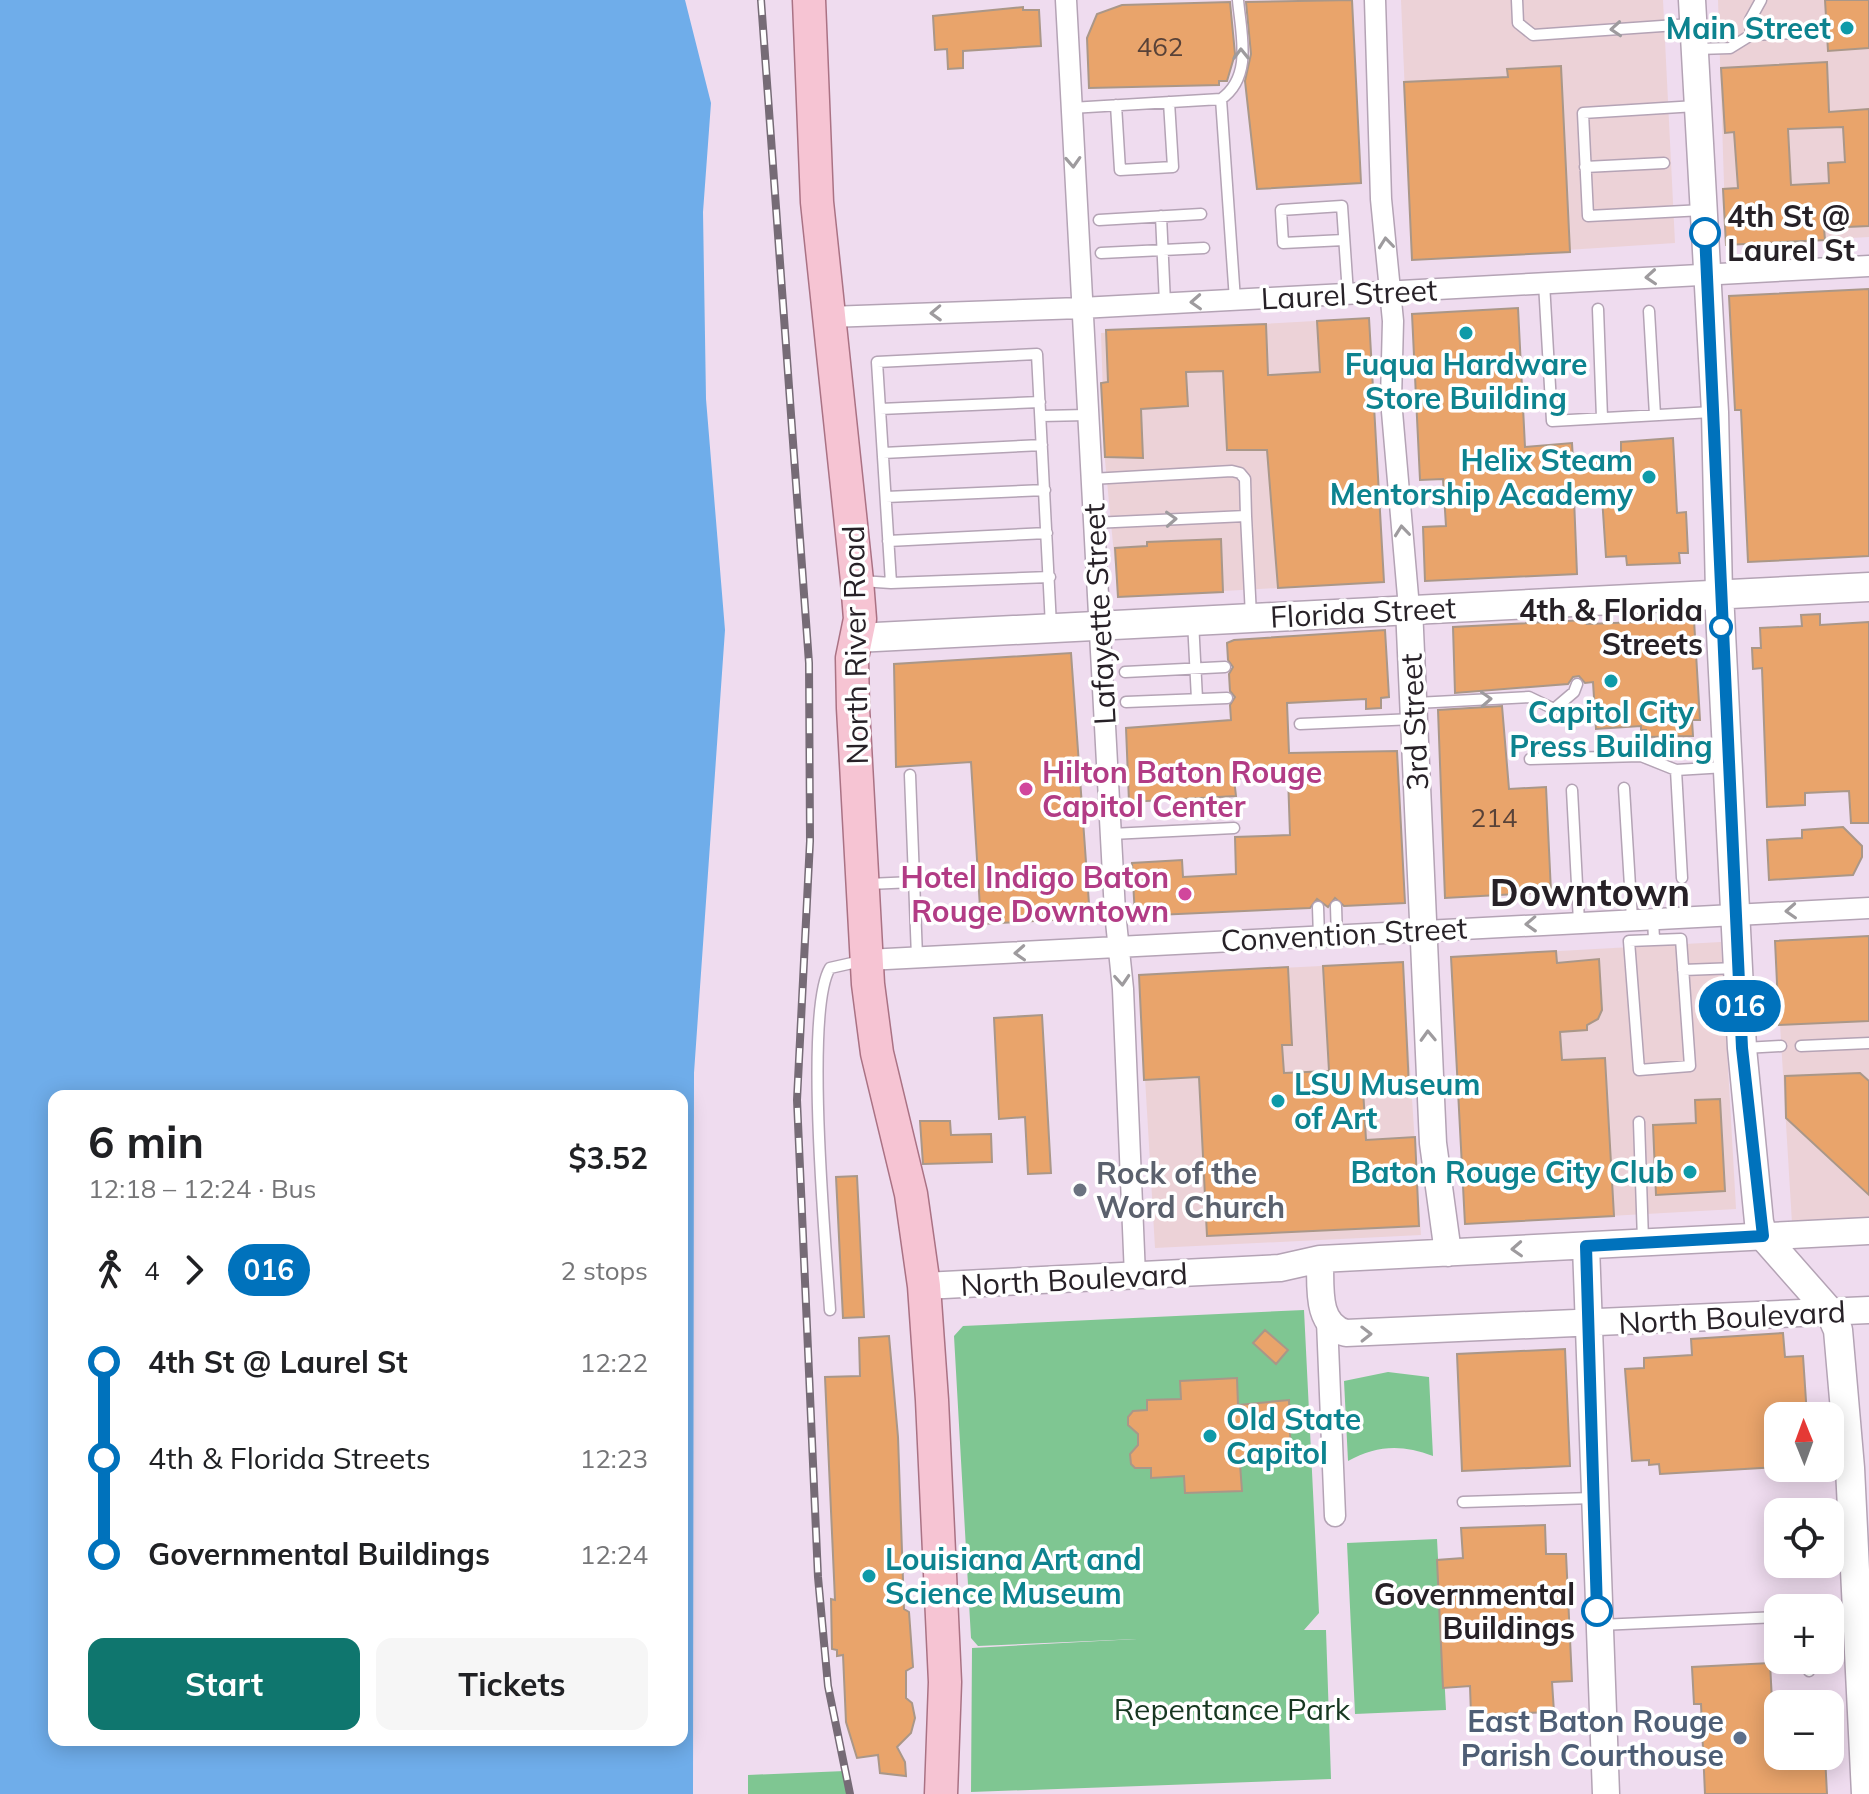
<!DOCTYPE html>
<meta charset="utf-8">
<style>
:root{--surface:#fff;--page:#f6f6f6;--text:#202124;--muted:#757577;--accent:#0f766e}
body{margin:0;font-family:Mulish,sans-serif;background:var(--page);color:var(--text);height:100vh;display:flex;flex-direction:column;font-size:30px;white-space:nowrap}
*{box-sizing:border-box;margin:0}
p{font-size:26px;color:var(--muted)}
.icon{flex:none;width:44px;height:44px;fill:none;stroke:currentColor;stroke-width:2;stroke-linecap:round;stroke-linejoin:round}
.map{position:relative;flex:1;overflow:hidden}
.side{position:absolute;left:48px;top:1090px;width:640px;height:656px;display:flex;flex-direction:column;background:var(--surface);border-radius:16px;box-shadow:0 4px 20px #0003}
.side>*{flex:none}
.badge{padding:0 16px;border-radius:26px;font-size:28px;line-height:52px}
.needle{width:52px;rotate:359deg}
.fabs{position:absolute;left:1764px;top:1402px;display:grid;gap:16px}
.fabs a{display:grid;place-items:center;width:80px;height:80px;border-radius:16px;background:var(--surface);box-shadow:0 4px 20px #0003;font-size:40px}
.map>.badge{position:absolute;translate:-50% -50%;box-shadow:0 0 0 4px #fff}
.legs{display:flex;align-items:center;gap:12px;height:88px;padding:0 40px;font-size:26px}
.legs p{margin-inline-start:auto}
.overview{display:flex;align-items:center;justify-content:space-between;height:136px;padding:0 40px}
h1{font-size:44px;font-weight:700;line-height:60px}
.primary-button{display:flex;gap:16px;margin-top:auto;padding:16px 40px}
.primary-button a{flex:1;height:92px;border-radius:16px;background:var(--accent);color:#fff;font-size:32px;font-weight:700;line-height:92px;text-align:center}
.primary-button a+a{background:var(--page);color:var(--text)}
ul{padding:0 40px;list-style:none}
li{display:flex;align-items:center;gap:28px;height:96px;font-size:30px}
li i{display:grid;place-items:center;width:12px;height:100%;margin:0 10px;background:currentColor}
li i::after{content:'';width:20px;height:20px;margin:-10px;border:6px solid;border-radius:50%;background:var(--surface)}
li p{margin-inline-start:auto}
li:first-child i{background:linear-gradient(#0000 50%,currentColor 0)}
li:last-child i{background:linear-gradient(currentColor 50%,#0000 0)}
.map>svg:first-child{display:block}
.commercial{fill:#ecd2d7}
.green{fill:#7fc692}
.water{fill:#6fadea;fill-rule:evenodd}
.building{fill:#e9a46b;stroke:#aa9788;stroke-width:2;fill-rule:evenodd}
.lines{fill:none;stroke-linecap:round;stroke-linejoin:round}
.service-casing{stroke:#b4a3b5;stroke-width:13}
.minor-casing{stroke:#b4a3b5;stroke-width:23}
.tertiary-casing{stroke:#b4a3b5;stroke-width:29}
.secondary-casing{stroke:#b4a3b5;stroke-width:31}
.primary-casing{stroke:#aa7284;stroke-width:35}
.service{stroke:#fff;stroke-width:10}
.minor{stroke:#fff;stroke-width:20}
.tertiary{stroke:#fff;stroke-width:26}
.secondary{stroke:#fff;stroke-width:28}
.primary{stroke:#f6c4d3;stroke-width:32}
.rail-casing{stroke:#766b76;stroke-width:8}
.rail{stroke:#fff;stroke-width:5;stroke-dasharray:15;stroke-linecap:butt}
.oneway{stroke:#9e9b9e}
.line-1-casing{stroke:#fff;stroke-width:18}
.line-1{stroke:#0072bc;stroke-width:12}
.culture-dot{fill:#0f9aa8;stroke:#fff;stroke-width:3}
.stop-1-dot{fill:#fff;stroke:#0072bc;stroke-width:4}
.hotel-dot{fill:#d1479c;stroke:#fff;stroke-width:3}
.worship-dot{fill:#6b7280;stroke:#fff;stroke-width:3}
.service-dot{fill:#5c6f8a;stroke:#fff;stroke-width:3}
.labels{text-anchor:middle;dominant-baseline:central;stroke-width:7;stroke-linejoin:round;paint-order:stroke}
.number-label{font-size:26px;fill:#584238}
.culture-label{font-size:30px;font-weight:bold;fill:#0d838f;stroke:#fff;text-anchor:end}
.stop-label{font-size:30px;font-weight:bold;fill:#272127;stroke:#fff;text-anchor:end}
.street-label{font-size:30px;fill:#272127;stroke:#fff}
.hotel-label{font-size:30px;font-weight:bold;fill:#b23c85;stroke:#fff;text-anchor:start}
.worship-label{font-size:30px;font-weight:bold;fill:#5b616d;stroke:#fff;text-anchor:start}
.park-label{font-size:30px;fill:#173721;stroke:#fff}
.service-label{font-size:30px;font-weight:bold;fill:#4e5e75;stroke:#fff;text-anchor:end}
.district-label{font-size:38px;font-weight:bold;fill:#272127;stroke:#fff}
</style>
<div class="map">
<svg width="1869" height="1794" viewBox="0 0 1869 1794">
<rect width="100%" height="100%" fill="#efdcef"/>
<path class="commercial" d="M1401,0h262l12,243 -263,17z
M1718,0h151v237l-143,8z
M1369,318l15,264 -266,15 -13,-137 -4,-127z
M1869,936v283l-77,4 -17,-282z
M1721,942l15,267 -271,15 -14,-267z
M1403,962l18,273 -266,13 -16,-273z"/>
<path class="green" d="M1304,1310l15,303 -15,17h22l5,149 -360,13 1,-144 165,-9 -159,7 -7,-8 -17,-302 9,-10z
M1388,1372l41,5 4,79c-31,-12 -56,-11 -85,5l-4,-80z
M1437,1539l9,171 -91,4 -8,-171z
M845,1771l6,23h-103v-19z"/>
<path class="water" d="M0,0h685l26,103 -8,109 3,187 19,231 -31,443 -1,721h-693zM54,1096h628v644h-628z"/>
<path class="building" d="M1352,0l9,183 -104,6 -12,-108 6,-27 -5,-52z
M1825,0h44v48l-41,3z
M1230,2l5,52 -8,27h-8v4l-130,3 -2,-50 10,-24 25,-9z
M1023,7v3h16l2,36 -78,5v17l-15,1 -1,-20 -12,1 -2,-34z
M1827,62l2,50 40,-3v117l-45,2 1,12 -99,5 -3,-56 15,-1 -4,-56 -9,1 -4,-65zM1843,127l2,35 -17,1 1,20 -38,2 -3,-56z
M1561,66l9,186 -158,8 -8,-178 104,-5 -1,-8z
M1869,289v267l-121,6 -7,-152h-6l-6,-114z
M1518,308l7,139 47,-4 1,17 48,-4v-14l52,-4 4,75 9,-1 2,41h-9l1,10 -53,2 -1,-9 -20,1 -4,-60 -28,1 3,76 -152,7 -2,-54 23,-1 -3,-47 -23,1 -8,-166z
M1369,318l15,264 -106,6 -11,-138h-40l-4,-79 -37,1 2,34 -47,3 2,49 -38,-1 -4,-74 7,-1 -2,-52 160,-6 2,51 52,-3 -3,-51z
M1221,539l2,53 -105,5 -3,-49 32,-2v-4z
M1820,614v11l49,-3v201h-18l-2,-32 -44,2v12l-38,2 -5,-139 -9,1 -1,-21h9l-1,-20 42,-2 -1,-11z
M1587,620v4l107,-4 6,100h-8l1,16 -47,1v-7h-5v-4l-45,3 -3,-47 -8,1 -6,-7 -6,1 -5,7 -113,9 -2,-66z
M1385,630l4,67 -8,1v10l-15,1v-10l-79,4 2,50 108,-2 8,152 -61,3 -9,-8 -7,9 -11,-8 -7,9 -175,8 -3,-53 50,-3 1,17 53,-3 -1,-37 55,-2 -2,-59 -54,3 2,17 -107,6 -3,-74 105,-8 -1,-15 5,-8 -5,-6 -1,-17 4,-7 -5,-7 -1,-17 7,-3z
M1071,653l19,265 -109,6 -10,-162 -75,5 -2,-103z
M1502,706l7,83 37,-2 5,105 -106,6 -7,-188z
M1843,827l19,19v11l-9,18 -84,5 -2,-40 35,-2v-8z
M1869,936v85l-90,4 -4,-84z
M1556,951l1,12 42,-4 3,51 -4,9 -11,6v5l-27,2 2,28 43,-2 9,158 -149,8 -14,-267z
M1403,962l6,125 -46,2 3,51 49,-3 4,89 -212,10 -8,-159 -55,3 -5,-105 149,-8 4,78h-10l2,28 45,-2 -6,-105z
M1042,1015l9,158 -23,1 -3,-57 -26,2 -5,-101z
M1860,1073l9,8v114l-83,-77 -1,-42z
M1720,1099l5,92 -69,4 -3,-70 43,-2 -1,-23z
M920,1121h30l1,14 40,-1 1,28 -69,2z
M857,1176l7,141 -21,1 -7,-141z
M1265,1330l23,20 -12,14 -23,-21z
M1783,1333l2,24 18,-1 4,60h-29v51l-118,7 -1,-10 -10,1v-5l-17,1 -7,-92 19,-1v-10l48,-3 -1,-16z
M889,1336l9,101 6,172 5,3 4,55 -7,4v27l6,5 3,15 -4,15 -14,14 8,15 1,14 -26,-3 -2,-18 -21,3 -11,-36 -3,-67 -6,1v-6l-5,-1 -1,-50 4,1 -10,-223 35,-1 -1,-38z
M1565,1349l5,117 -108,5 -5,-117z
M1237,1378l1,27 51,-5 2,64h-51l2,27 -57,2 -1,-17 -33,2v-10h-16l-4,-4 -1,-10 8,-9v-11l-10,-9v-8l5,-6 14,-1v-10l34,-1 -1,-18z
M1545,1525l1,29h20l6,127 -20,1 2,30 -83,3 -1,-29 -27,2 -6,-128 26,-2 -2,-30z
M1770,1663l3,57 5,-1v37h47l2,38h-122l-4,-90h-7l-2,-37z"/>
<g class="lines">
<g class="service-casing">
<path id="service" d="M1517,0l1,23 15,12 158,-11
M1751,35l-1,-15 11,-20
M1697,49l33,-1 21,-13 68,-3
M1221,99l14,201
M1116,105l4,65 53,-3 -4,-65
M1696,106l-113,7 5,103 115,-6
M1071,108l150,-9c32,-22 20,-65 17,-99
M1585,167l79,-4
M1161,216l4,87
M1099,220l102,-6
M1344,240l-61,3 -2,-33 61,-4 6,88
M1101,253l103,-5
M1544,283l8,138 160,-9
M1598,309l4,109
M1649,311l6,104
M880,409l160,-7
M1041,416l46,-1
M883,453l159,-8
M1091,479l141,-8 8,2 5,6 1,37 -153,7
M886,497l159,-7
M1246,516l5,100
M888,541l159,-8
M861,581l30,2 -14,-221 160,-8 14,272
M891,583l159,-6
M1193,621l4,78
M1125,672l100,-5
M1126,702l101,-4
M1416,703l113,-6 25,12 20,-17 3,-8
M1300,724l114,-5
M1530,759l111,-3 35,14 50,-3
M1676,770l6,108
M910,775l7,182
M1624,788l8,131
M1572,790l7,132
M1111,834l123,-6
M868,884l46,-2
M1336,906l1,32
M1318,907l1,30
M1653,918l1,22 -25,1 10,129 51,-4 -9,-127 -27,1
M1683,970l54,-2
M1801,1046l68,-3
M1744,1048l37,-2
M1639,1122l4,118
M830,1310c-4,-62 -26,-299 0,-342l31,-7
M1463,1502l130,-4
M1600,1625l178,-8
M1808,1660l1,11"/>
</g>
<g class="minor-casing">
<path id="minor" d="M1066,0l49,912 8,77 12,287
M1375,0l6,199 12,122 -2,79 18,208
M829,317l252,-9 788,-42
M867,960l1002,-52
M1327,1321l8,195"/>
</g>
<g class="tertiary-casing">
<path id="tertiary" d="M1692,0l23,412 4,181
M1409,608l24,535 15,110
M1586,1246l20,548
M1320,1259c1,26 -5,66 26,74l523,-23
M924,1286l356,-18 40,-9 549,-28"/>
</g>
<g class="secondary-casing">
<path id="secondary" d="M1719,593l23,455 17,174 4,14 67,76 8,18 12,138 16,326
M856,638l1013,-51"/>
</g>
<g class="primary-casing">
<path id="primary" d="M809,0l8,202 40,379 3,38 -8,39 1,50 15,276 9,69 34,141 13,92 8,114 13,282 -4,112"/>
</g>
<use href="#service" class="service"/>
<use href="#minor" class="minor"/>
<use href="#tertiary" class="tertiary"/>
<use href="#secondary" class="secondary"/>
<use href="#primary" class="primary"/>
<g class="rail-casing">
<path id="rail" d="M761,0l48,663 1,178 -13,259 21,477 10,109 22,108"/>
</g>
<use href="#rail" class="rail"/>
</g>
<defs><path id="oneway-chevron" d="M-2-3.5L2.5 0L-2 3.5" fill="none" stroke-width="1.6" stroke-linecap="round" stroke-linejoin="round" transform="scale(2)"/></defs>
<g class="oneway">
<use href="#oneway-chevron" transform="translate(1616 29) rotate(176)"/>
<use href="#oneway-chevron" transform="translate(1241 54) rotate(-91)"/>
<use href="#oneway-chevron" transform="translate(1073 162) rotate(87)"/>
<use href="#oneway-chevron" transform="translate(1386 243) rotate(-96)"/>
<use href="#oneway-chevron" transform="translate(1651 277) rotate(176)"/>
<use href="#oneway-chevron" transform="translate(1196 302) rotate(177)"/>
<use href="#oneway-chevron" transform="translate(936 313) rotate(178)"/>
<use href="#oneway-chevron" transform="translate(1171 519) rotate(-3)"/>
<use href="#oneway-chevron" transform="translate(1402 531) rotate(-96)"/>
<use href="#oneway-chevron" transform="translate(1486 699) rotate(-3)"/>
<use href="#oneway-chevron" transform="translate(1791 911) rotate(177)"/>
<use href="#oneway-chevron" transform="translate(1531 924) rotate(178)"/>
<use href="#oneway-chevron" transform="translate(1020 953) rotate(177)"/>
<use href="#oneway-chevron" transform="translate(1122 980) rotate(86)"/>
<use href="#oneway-chevron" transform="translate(1428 1036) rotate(-92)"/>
<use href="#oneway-chevron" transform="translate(1517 1249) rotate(177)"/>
<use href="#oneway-chevron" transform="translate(1366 1334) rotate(-1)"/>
</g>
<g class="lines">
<g class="line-1-casing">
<path id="line-1" d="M1597,1611l-11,-365 177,-10 -21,-188 -37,-815"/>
</g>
<use href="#line-1" class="line-1"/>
</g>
<g class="culture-dot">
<circle cx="1847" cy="28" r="8"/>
<circle cx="1466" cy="333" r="8"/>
<circle cx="1649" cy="477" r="8"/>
<circle cx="1611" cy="681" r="8"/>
<circle cx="1278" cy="1101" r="8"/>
<circle cx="1690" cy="1172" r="8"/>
<circle cx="1210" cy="1436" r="8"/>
<circle cx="869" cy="1576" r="8"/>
</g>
<g class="stop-1-dot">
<circle cx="1705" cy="233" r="14"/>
<circle cx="1721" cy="627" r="10"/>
<circle cx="1597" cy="1611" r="14"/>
</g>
<g class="hotel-dot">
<circle cx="1026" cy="789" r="8"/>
<circle cx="1185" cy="894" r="8"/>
</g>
<circle class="worship-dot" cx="1080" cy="1190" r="8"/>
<circle class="service-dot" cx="1740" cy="1738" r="8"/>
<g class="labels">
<g class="number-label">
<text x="1160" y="46">462</text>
<text x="1494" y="817">214</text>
</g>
<g class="culture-label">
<text x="1831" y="28">Main Street</text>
<text x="1466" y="364" text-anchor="middle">Fuqua Hardware<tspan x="1466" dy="34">Store Building</tspan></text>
<text x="1633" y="460">Helix Steam<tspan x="1633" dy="34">Mentorship Academy</tspan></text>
<text x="1611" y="712" text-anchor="middle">Capitol City<tspan x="1611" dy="34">Press Building</tspan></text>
<text x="1294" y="1084" text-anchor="start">LSU Museum<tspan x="1294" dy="34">of Art</tspan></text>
<text x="1674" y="1172">Baton Rouge City Club</text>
<text x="1226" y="1419" text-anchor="start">Old State<tspan x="1226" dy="34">Capitol</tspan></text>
<text x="885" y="1559" text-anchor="start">Louisiana Art and<tspan x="885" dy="34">Science Museum</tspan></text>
</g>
<g class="stop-label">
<text x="1727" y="216" text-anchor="start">4th St @<tspan x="1727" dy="34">Laurel St</tspan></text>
<text x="1703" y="610">4th &amp; Florida<tspan x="1703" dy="34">Streets</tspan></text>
<text x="1575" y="1594">Governmental<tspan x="1575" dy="34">Buildings</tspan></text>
</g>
<g class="street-label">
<text transform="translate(1349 294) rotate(-3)">Laurel Street</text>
<text transform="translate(1363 612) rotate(-3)">Florida Street</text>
<text transform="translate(1099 614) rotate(-93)">Lafayette Street</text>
<text transform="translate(855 645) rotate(-91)">North River Road</text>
<text transform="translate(1414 722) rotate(-93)">3rd Street</text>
<text transform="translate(1344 934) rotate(-3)">Convention Street</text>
<text transform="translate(1074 1279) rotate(-3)">North Boulevard</text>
<text transform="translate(1732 1317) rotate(-3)">North Boulevard</text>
</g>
<g class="hotel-label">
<text x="1042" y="772">Hilton Baton Rouge<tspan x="1042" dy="34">Capitol Center</tspan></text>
<text x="1169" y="877" text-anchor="end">Hotel Indigo Baton<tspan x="1169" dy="34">Rouge Downtown</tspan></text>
</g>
<g class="worship-label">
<text x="1096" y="1173">Rock of the<tspan x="1096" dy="34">Word Church</tspan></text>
</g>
<g class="park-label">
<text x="1232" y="1709">Repentance Park</text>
</g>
<g class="service-label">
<text x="1724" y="1721">East Baton Rouge<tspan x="1724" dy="34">Parish Courthouse</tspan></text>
</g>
<g class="district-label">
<text x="1590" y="892">Downtown</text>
</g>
</g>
</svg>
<div class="fabs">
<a><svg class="needle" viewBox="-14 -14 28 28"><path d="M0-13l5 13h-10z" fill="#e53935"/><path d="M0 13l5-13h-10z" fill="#757577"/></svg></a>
<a><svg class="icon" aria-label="locate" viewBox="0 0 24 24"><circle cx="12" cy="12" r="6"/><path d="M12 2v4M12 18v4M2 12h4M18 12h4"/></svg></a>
<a>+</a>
<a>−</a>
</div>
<b class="badge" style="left:1740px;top:1006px;background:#0072bc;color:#fff">016</b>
<section class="side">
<div class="overview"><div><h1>6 min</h1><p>12:18 – 12:24 · Bus</p></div><b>$3.52</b></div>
<div class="legs"><svg class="icon" aria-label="walk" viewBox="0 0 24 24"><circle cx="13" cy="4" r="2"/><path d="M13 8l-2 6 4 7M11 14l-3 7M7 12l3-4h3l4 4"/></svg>4<svg class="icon" aria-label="forward" viewBox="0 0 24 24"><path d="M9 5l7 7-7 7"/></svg><b class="badge" style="background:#0072bc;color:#fff">016</b><p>2 stops</p></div>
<ul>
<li><i style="color:#0072bc"></i><b>4th St @ Laurel St</b><p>12:22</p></li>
<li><i style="color:#0072bc"></i><span>4th &amp; Florida Streets</span><p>12:23</p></li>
<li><i style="color:#0072bc"></i><b>Governmental Buildings</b><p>12:24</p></li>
</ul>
<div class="primary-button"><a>Start</a><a>Tickets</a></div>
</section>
</div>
